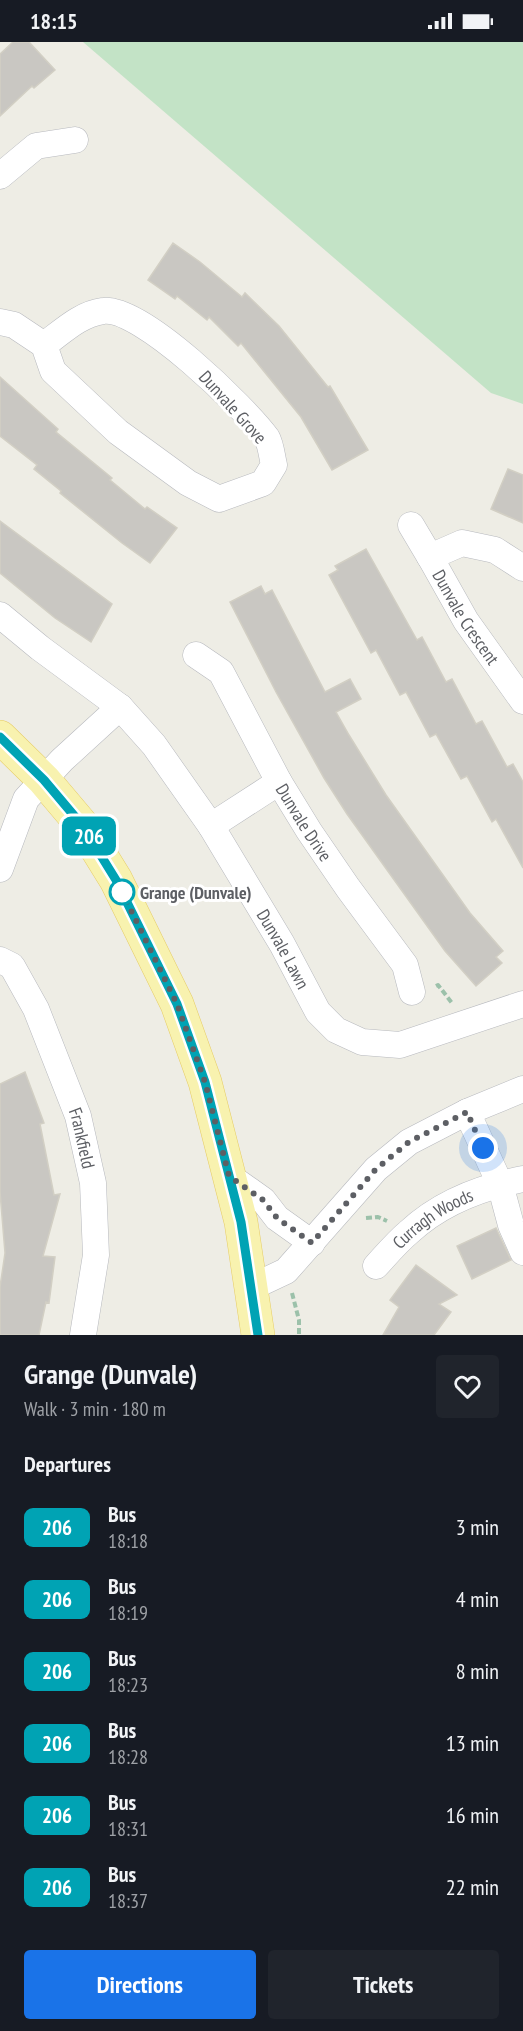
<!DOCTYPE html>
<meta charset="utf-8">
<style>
:root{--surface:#171b24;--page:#20242c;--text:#f1f3f6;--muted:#9ea1a6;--accent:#1a73e8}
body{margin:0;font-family:"PT Sans Narrow",sans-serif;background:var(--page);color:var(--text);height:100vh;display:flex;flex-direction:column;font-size:22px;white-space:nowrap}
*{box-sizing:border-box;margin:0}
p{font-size:20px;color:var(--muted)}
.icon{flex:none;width:33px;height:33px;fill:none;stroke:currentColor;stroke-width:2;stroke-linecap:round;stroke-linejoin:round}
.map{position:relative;height:1293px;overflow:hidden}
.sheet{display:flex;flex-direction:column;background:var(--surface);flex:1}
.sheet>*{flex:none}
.badge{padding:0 12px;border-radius:9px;font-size:21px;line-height:39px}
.you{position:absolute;width:30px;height:30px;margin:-15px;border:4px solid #fff;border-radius:50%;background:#1a73e8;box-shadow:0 0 0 9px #1a73e833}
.map>.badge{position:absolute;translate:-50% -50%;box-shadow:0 0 0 3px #fff}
h2{padding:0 24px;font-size:22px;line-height:54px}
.round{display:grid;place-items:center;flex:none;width:63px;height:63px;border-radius:6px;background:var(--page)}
.overview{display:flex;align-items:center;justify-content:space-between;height:102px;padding:0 24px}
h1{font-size:28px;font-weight:700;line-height:45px}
.primary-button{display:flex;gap:12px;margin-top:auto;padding:12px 24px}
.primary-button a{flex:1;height:69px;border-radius:6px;background:var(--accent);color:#fff;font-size:24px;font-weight:700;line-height:69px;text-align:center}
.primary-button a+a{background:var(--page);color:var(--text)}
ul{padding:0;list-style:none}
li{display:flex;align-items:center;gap:18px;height:72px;padding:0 24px}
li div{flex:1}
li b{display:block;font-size:22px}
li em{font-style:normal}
li .badge{min-width:66px;font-weight:700;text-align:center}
.status{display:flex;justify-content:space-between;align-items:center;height:42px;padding:0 30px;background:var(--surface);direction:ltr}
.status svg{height:16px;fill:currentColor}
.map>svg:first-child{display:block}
.green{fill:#c3e3c6}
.building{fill:#c9c7c2;stroke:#d2cfc4;stroke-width:1.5}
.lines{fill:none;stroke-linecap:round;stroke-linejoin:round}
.minor-casing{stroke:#b7b9be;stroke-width:27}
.major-casing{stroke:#e6cc66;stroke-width:34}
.path{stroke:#9cc1aa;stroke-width:4;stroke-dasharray:6 3;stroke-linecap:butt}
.minor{stroke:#fff;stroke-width:26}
.major{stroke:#f8f2af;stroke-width:33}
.line-casing{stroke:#fff;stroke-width:14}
.line{stroke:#00a3b4;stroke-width:9}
.walk{stroke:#5d5f64;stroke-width:6;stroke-dasharray:0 10.8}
.stop-dot{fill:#fff;stroke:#00a3b4;stroke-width:3}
.labels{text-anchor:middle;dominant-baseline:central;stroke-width:6;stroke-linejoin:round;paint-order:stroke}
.street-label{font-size:18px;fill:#5d5f64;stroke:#fff}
.stop-label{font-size:18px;font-weight:bold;fill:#5d5f64;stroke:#fff;text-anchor:start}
</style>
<div class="status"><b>18:15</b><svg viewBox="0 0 49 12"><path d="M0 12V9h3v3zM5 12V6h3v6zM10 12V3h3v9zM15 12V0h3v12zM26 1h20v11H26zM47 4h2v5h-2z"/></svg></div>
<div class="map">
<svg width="523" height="1293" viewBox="0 0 523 1293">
<rect width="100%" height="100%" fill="#eeede5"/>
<path class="green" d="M83,0h440v362l-32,-11z"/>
<path class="building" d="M13,0h16l26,28 -21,18 -2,-2 -32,30v-62z
M173,201l27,19 42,35 3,-4 34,33 49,61 2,-1 38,64 -36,20 -31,-53 -60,-74 -3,3 -29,-29 -2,3 -30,-24 -2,3 -27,-19z
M0,335l58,52 -2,3 56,46 -2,2 35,29 2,-2 30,21 -27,35 -28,-20 -62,-50 1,-2 -27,-22 3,-4 -37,-29z
M508,427l15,6v48l-32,-14z
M0,479l112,83 -21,38 -36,-24 -55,-45z
M366,507l51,91 5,-3 24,45 6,-3 24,45 6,-3 25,46 6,-3 10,18v86l-27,-49 -4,3 -25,-46 -6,3 -25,-45 -6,3 -24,-45 -6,3 -24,-45 -5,3 -42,-78 9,-5 -3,-4z
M261,544l4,8 7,-4 53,102 25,-13 11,20 -25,13 13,23 37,60 84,118 33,38 -7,6 6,6 -26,23 -31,-35 -98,-137 -23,-36 -48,-86 -46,-90z
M25,1030l19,51 -4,1 14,71 6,-1 -17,62 12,1 -6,46 -3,-1 -7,33h-39v-48l5,-34 -5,-61v-108z
M496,1186l15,32 -39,19 -15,-33z
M416,1223l41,30 -18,9 12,8 -17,23h-51l16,-28 -9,-7z"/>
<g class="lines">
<g class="minor-casing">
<g id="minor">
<path d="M0,134l36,-30 39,-6"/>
<path d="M0,280l14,3 30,20 9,26 65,61 70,51 31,16 44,-16 11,-18c-2,-8 -3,-20 -7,-27 -22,-30 -127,-133 -164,-127 -23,3 -41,21 -59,34"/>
<path d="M411,483l19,32"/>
<path id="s1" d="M523,526l-28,-18 -33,-7 -32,14 36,64 57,80"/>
<path id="s2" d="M0,573l40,33 80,59 34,38 57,81 71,118 36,68 18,18 26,12 38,3 123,-41"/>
<path id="s3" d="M196,613l25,17 58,110 30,49 39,57 57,77 7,27"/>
<path d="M211,784l68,-44"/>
<path d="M0,827l26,-70 36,-39 58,-53"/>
<path id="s4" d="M0,918l12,6 24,43 42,107 15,67 3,72 -13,80"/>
<path d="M467,1070l33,72 11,41 12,27"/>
<path d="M229,1134l34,24 14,18 35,25"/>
<path id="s5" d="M376,1224c11,-12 21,-24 33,-34 31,-29 73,-45 114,-53"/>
<path d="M252,1245l34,-16 90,-102 33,-27 58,-30 56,-23"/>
</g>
</g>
<g class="major-casing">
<path id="major" d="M0,695l44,43 38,45 34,55 61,124 28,78 36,140 17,113"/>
</g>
<path class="path" d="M436,944l2,-1 14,18
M366,1176l12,-1 9,4
M292,1251l7,27v15"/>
<use href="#minor" class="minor"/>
<use href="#major" class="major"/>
</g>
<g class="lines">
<g class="line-casing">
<path id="line" d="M0,695l44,43 38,45 34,55 61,124 28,78 36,140 17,113"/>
</g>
<use href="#line" class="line"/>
<path class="walk" d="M122,850l55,112 28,78 24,94 34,24 14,18 35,25 64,-74 33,-27 58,-30 16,36"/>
</g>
<circle class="stop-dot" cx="122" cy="850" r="12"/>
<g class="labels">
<g class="street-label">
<text transform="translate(233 365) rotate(48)">Dunvale Grove</text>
<text stroke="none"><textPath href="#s1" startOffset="172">Dunvale Crescent</textPath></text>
<text stroke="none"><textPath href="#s3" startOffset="202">Dunvale Drive</textPath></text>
<text stroke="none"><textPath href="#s2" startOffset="444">Dunvale Lawn</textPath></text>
<text stroke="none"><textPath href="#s4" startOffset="200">Frankfield</textPath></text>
<text stroke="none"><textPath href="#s5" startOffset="75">Curragh Woods</textPath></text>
</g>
<g class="stop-label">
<text x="140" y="850">Grange (Dunvale)</text>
</g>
</g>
</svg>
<div class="you" style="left:483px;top:1106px"></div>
<b class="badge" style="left:89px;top:794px;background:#00a3b4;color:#fff">206</b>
</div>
<section class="sheet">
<div class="overview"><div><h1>Grange (Dunvale)</h1><p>Walk · 3 min · 180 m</p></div><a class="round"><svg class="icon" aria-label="heart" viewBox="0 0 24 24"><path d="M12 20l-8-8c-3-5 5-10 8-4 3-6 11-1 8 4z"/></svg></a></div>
<h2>Departures</h2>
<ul>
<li><span class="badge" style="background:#00a3b4;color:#fff">206</span><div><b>Bus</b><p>18:18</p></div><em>3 min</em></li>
<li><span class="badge" style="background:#00a3b4;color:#fff">206</span><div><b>Bus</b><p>18:19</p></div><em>4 min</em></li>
<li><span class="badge" style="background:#00a3b4;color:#fff">206</span><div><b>Bus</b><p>18:23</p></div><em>8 min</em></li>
<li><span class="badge" style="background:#00a3b4;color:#fff">206</span><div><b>Bus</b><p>18:28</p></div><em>13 min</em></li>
<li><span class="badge" style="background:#00a3b4;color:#fff">206</span><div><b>Bus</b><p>18:31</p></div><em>16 min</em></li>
<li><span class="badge" style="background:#00a3b4;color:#fff">206</span><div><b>Bus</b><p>18:37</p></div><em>22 min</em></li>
</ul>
<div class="primary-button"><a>Directions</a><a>Tickets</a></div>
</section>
